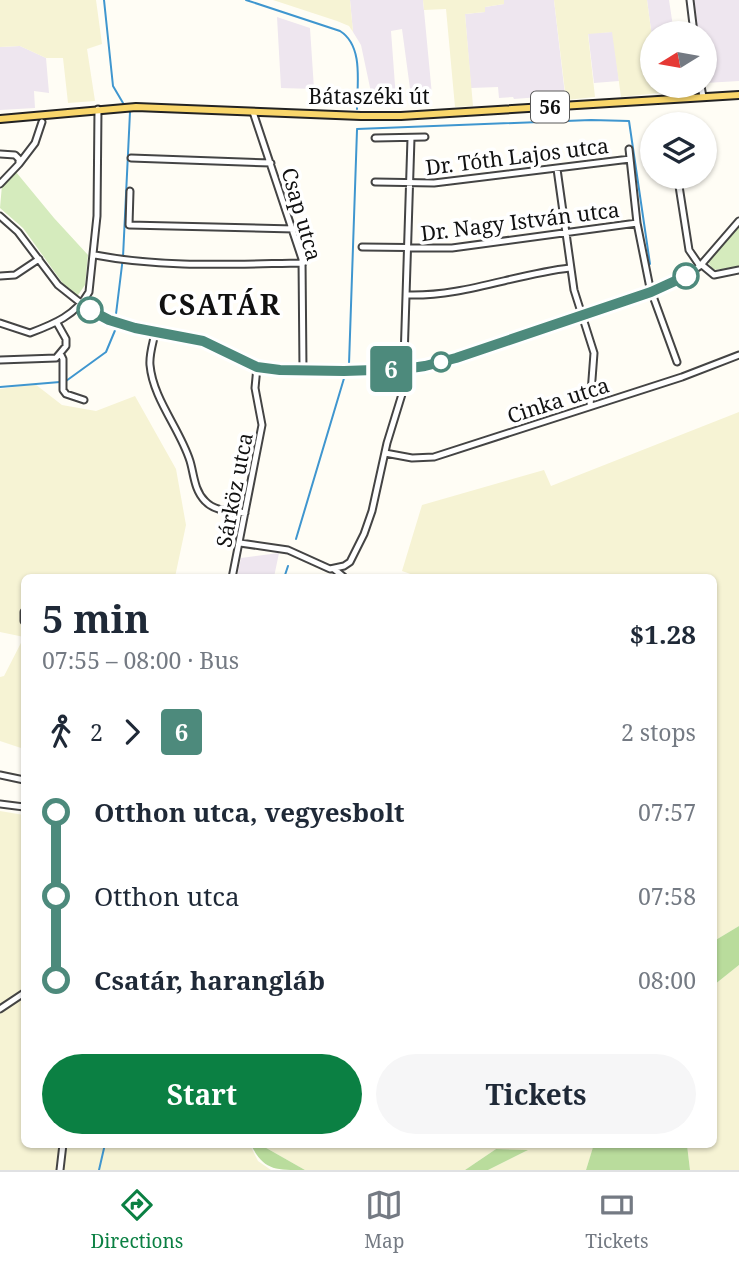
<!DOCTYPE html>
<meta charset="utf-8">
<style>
:root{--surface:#fff;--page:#f6f6f7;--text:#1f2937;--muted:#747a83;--line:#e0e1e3;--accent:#0b8043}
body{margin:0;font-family:"Noto Serif",serif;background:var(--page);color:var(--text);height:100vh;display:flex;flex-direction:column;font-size:26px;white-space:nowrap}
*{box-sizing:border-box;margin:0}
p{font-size:23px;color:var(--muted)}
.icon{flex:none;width:38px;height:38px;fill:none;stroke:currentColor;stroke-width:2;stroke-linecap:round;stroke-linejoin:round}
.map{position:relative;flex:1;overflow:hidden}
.panel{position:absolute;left:21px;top:574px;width:696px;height:574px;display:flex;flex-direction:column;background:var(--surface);border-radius:10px;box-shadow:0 2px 5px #0004}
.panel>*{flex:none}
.badge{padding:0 14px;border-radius:5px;font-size:24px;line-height:46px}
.needle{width:46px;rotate:259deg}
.controls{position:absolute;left:640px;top:21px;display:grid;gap:14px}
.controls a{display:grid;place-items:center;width:77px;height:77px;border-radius:50%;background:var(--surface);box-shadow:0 2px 5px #0004;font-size:35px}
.map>.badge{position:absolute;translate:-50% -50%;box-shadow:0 0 0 4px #fff}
.legs{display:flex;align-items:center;gap:10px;height:77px;padding:0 21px;font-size:23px}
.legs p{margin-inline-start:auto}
.head{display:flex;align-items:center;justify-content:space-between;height:119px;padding:0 21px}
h1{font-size:38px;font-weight:700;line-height:52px}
.cta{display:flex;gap:14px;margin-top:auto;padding:14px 21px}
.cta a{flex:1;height:80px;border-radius:42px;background:var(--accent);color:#fff;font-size:28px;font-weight:700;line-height:80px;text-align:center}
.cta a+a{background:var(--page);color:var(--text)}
ul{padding:0 21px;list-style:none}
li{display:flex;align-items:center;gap:24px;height:84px;font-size:26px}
li i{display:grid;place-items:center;width:10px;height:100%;margin:0 9px;background:currentColor}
li i::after{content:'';width:18px;height:18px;margin:-9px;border:5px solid;border-radius:50%;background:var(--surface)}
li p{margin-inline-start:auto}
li:first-child i{background:linear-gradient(#0000 50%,currentColor 0)}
li:last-child i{background:linear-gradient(currentColor 50%,#0000 0)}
.menu{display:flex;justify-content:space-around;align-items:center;height:98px;border-top:2px solid var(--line);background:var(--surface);font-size:19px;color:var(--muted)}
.menu a{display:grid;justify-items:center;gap:4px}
.menu .on{color:var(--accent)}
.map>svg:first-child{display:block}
.industrial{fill:#eee6ef}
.farmland{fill:#f6f3d4}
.green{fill:#d5ebbd}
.forest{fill:#b9dc9c}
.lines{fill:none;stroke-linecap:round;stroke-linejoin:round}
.stream{stroke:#3f96cf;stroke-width:2}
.minor-casing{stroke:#444;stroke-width:9}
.major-casing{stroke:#222;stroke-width:10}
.minor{stroke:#fff;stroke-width:5}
.major{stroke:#f9d66b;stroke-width:6}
.line-1-casing{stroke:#fff;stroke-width:16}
.line-1{stroke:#4d8a7c;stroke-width:10}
.stop-1-dot{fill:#fff;stroke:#4d8a7c;stroke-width:3.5}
.labels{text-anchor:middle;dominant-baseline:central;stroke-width:7;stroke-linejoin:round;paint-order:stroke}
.shield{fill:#fff;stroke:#585858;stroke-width:2}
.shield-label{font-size:19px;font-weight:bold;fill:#111}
.street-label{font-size:21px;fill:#111;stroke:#fff}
.district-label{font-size:28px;font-weight:bold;letter-spacing:2px;fill:#111;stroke:#fff}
</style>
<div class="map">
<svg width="739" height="1170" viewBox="0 0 739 1170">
<rect width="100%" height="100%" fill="#fffdf5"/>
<path class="industrial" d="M350,0h73l9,95 -21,1 -9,-67 -11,2 5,68 -18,2 -6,-4 -11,-52 -8,-13z
M504,0h50l11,95 -51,4 -1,-2 -14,1 -1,-11 -27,1 -6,-74 20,-2v-5l19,-3z
M647,0h22l5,33h-21v12z
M693,0h46v81l-34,2 2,-11 -2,-39h-7z
M277,17l33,11 4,61 -33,-1z
M613,32l6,49 -25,2 -6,-50z
M20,46l26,12 3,35 -15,-2 1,17 -35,2v-63z
M279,553l-5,24h-37l4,-19z"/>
<path class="farmland" d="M0,0h96l6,44 -15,5 8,52 -27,2 -5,-45h-17l-26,-12 -20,1z
M273,0h77l3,32 -4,-6 -12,-5z
M423,0h81v4l-19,3v5l-20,2 8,92 -18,1 -9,-98 -22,1z
M554,0h93l6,45v41h5l1,7 -38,4 -9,-65 -24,2 7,63 -29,3z
M35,384l27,21 34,6 39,-15 41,73 10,56 -11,52 -151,1v171l-24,-8v-64l4,-1 20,-39 -24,-5v-243z
M739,412v514l-25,15v-363h-292l-20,-7 20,-66 122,-35 7,16z
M0,811l24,4v329l226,1 8,16 13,9h-271z
M739,965v205h-49l-3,-25 27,-1v-159z
M261,1145h333l-8,25h-98l38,-19 -30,-2 -31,21h-160z"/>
<path class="green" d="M16,172l38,46 34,37 -3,30 -9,13 -12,-13 -41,-57 -23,-20 2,-23z
M739,224v43l-26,3 -5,-8z"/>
<path class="forest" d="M739,926v39l-25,20v-44z
M594,1144l93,1 3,25h-104z
M251,1145h10l44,25c-31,0 -41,0 -54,-25z
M496,1149l32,1 -40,20h-23z"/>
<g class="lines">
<path class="stream" d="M104,0l9,86 10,17
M246,0l94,31c24,15 17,53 17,78
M357,129l234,-9 38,1 21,143
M116,314l7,-57 7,-145
M349,364l8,-234
M66,381l40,-29 10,-24
M0,387l60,-5
M296,539l49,-164
M284,578l4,-12
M99,1170l6,-26"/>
<g class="minor-casing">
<path id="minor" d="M690,0l4,33
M701,86l2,11
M253,112l49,147 1,111
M375,138l50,-1
M629,149l8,74 13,65 27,74
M0,154l15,1 4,4v5l-19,20
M131,158l140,5
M19,164l16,-21 7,-21
M557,169l17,121 20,63 -4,53
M375,182l59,1 196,-24
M679,186l10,64 11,16
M130,191l-1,34 165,4
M0,216l18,16 40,53 29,23 22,12 26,8 68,13 54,26 23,3 63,1 81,-5 227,-74 26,-11 23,-15 39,-45
M362,247l90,1 185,-25
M95,255c68,13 139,9 208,8
M702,265l12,10 25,-5
M0,276l15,-1 24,-16
M406,295c57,2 109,-21 164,-27
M0,323l30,10c24,-9 46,-18 59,-41l8,-76 1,-107
M155,333c-2,10 -6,22 -5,32 3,34 30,64 40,96 4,13 4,29 15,40 10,11 27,10 40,12
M61,355l2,4v31l3,4 18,6
M0,360l56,-2 10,-12v-7l-9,-16
M385,453l27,5 22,-1 248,-80 57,-22
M240,543l48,7 42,19 14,-3 6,-4 14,-28 8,-23 15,-68 16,-52 8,-253
M334,569l11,9
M232,578l30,-153 -7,-37 2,-21
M24,612v9
M0,775l24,5
M0,804l24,3
M0,1009l24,-16
M60,1170l3,-26"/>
</g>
<g class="major-casing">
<path id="major" d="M0,119l136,-12 225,9h40l338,-21"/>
</g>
<use href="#minor" class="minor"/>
<use href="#major" class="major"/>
</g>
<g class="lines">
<g class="line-1-casing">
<path id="line-1" d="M90,310l19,10 26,8 68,13 54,26 23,3 64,1 60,-2 21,-3 31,-8 195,-66 35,-16"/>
</g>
<use href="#line-1" class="line-1"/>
</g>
<g class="stop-1-dot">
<circle cx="686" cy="276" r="12"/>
<circle cx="90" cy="310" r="12"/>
<circle cx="441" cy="362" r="9"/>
</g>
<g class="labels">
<rect class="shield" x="531" y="91.5" width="38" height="31" rx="5"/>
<g class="shield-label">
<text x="550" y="107">56</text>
</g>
<g class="street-label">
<text x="369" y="96">Bátaszéki út</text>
<text transform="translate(517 156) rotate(-7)">Dr. Tóth Lajos utca</text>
<text transform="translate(302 214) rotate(74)">Csap utca</text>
<text transform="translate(520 221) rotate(-7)">Dr. Nagy István utca</text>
<text transform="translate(558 400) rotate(-18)">Cinka utca</text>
<text transform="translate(234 490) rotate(-79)">Sárköz utca</text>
</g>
<g class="district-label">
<text x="220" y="304">CSATÁR</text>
</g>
</g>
</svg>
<div class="controls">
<a><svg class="needle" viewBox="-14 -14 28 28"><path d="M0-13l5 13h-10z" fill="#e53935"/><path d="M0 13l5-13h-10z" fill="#747a83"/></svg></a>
<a><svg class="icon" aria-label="layers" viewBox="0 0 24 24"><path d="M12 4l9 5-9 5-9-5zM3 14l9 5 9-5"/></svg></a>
</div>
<b class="badge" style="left:391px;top:369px;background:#4d8a7c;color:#fff">6</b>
<section class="panel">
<div class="head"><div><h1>5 min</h1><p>07:55 – 08:00 · Bus</p></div><b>$1.28</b></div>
<div class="legs"><svg class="icon" aria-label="walk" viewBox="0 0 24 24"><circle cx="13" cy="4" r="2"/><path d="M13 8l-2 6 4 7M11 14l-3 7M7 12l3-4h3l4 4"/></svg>2<svg class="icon" aria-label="forward" viewBox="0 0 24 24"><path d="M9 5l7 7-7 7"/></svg><b class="badge" style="background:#4d8a7c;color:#fff">6</b><p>2 stops</p></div>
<ul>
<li><i style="color:#4d8a7c"></i><b>Otthon utca, vegyesbolt</b><p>07:57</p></li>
<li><i style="color:#4d8a7c"></i><span>Otthon utca</span><p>07:58</p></li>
<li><i style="color:#4d8a7c"></i><b>Csatár, harangláb</b><p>08:00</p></li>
</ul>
<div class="cta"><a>Start</a><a>Tickets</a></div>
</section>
</div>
<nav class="menu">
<a class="on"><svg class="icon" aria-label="directions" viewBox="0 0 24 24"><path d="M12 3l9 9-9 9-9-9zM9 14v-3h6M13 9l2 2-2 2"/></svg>Directions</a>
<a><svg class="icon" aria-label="map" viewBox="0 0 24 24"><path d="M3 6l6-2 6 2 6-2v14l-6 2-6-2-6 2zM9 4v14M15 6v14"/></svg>Map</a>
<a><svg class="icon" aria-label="tickets" viewBox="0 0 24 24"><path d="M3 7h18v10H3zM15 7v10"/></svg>Tickets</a>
</nav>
